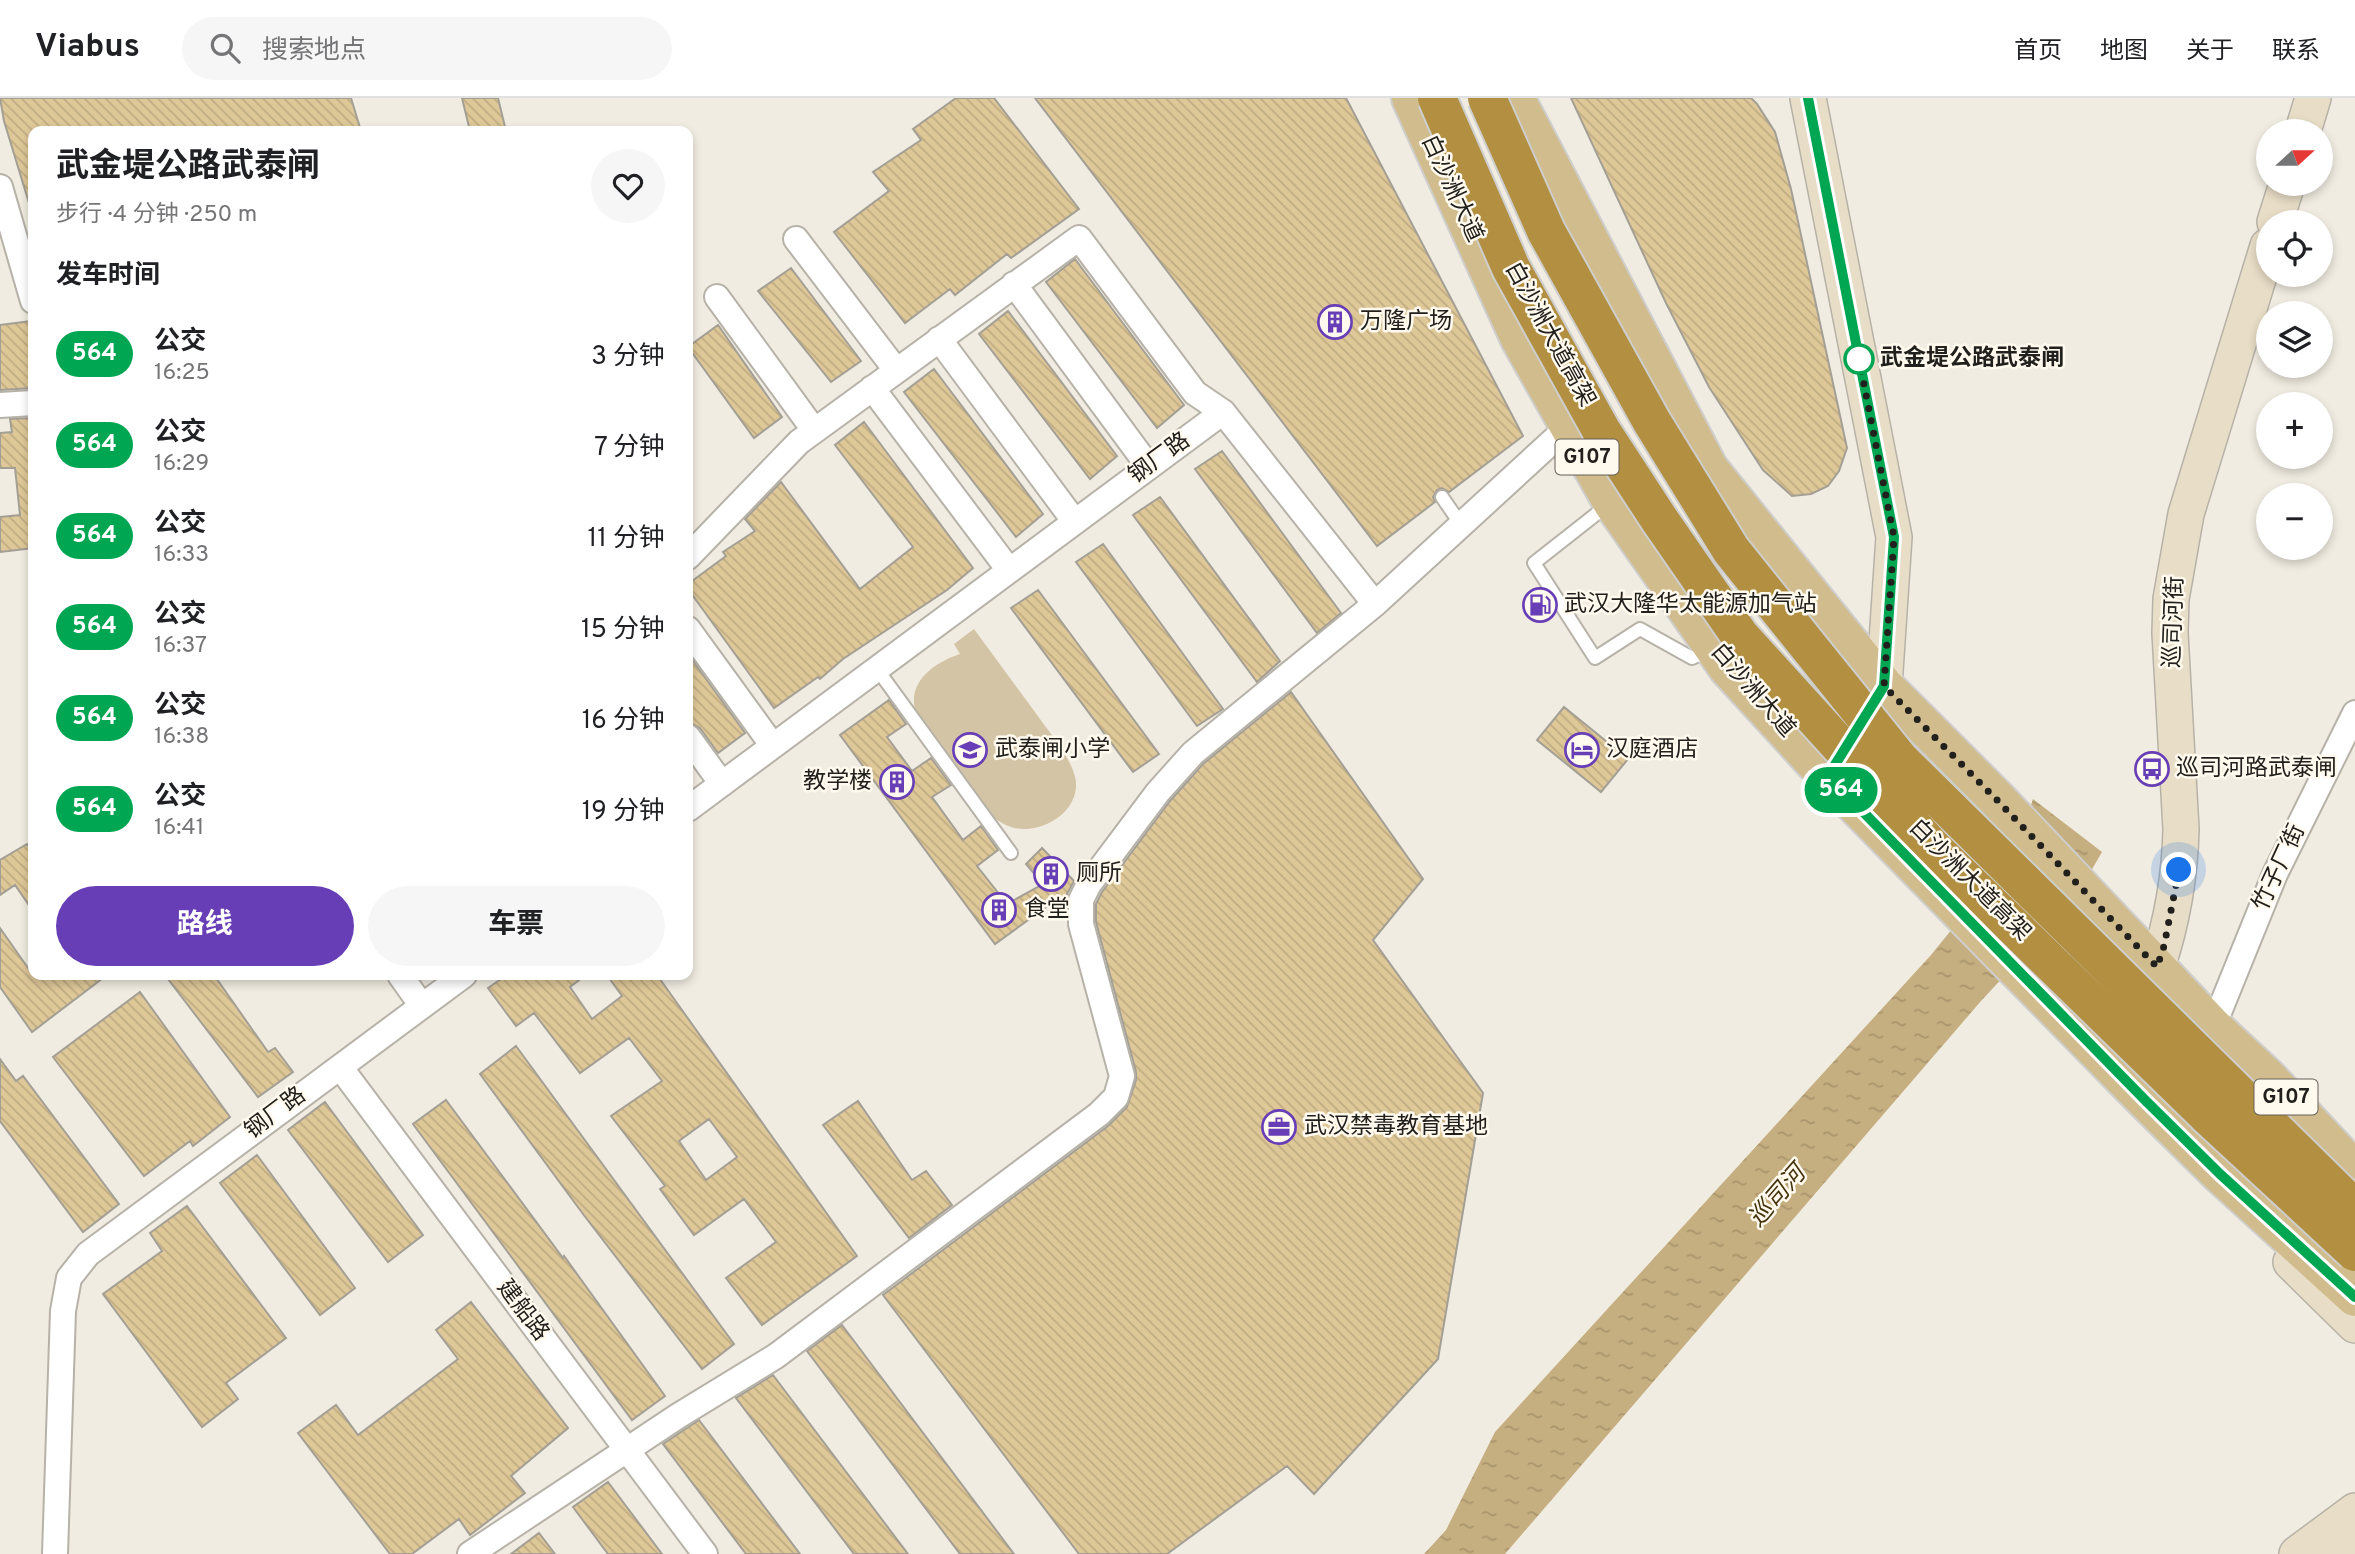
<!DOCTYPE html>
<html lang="zh">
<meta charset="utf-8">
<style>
:root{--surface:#fff;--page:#f6f6f6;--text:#202124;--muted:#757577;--line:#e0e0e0;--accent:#683eb6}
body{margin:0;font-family:Overpass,"Noto Sans SC",sans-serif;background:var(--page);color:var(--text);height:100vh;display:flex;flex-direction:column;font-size:26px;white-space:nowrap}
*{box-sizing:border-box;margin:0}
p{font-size:23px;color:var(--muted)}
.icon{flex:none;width:38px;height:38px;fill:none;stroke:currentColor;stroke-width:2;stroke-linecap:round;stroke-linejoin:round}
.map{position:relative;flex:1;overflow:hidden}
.details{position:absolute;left:28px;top:28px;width:665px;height:854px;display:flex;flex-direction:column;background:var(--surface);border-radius:14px;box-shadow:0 4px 10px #0003}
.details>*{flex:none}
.badge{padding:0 14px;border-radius:23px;font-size:24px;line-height:46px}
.needle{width:46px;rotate:69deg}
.fabs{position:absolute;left:2256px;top:21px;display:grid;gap:14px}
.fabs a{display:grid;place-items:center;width:77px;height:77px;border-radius:50%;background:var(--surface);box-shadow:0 4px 10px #0003;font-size:35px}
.you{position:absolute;width:35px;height:35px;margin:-18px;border:5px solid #fff;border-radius:50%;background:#1a73e8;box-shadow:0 0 0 10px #1a73e833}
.map>.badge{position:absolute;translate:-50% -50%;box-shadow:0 0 0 4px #fff}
h2{padding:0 28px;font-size:26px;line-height:63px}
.round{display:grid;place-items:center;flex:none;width:74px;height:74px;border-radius:37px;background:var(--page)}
.summary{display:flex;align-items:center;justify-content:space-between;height:119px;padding:0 28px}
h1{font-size:33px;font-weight:700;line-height:52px}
.primary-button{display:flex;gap:14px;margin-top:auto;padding:14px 28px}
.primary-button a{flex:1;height:80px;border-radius:42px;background:var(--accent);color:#fff;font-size:28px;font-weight:700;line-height:80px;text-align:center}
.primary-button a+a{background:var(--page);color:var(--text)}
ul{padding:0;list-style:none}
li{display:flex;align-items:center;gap:21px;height:91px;padding:0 28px}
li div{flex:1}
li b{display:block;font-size:26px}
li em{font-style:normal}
li .badge{min-width:77px;font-weight:700;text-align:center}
header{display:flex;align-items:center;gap:42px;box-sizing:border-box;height:98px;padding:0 35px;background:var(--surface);border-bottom:2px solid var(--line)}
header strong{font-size:33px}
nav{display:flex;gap:38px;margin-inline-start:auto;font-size:24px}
.search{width:490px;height:63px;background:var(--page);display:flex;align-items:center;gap:18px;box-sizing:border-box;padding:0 24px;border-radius:38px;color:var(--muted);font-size:26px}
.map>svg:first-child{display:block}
.garden{fill:#d4c4a6}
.water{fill:url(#water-ripples)}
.building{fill:url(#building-back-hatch);stroke:#a49f95;stroke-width:2;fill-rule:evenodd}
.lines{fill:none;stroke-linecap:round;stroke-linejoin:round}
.lane-casing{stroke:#b7b2a8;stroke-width:16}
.street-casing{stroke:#b7b2a8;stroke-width:28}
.secondary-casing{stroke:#b7b2a8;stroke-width:38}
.primary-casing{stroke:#cececd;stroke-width:42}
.lane{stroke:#fff;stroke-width:12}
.street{stroke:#fff;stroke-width:24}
.secondary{stroke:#e8ddc6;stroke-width:35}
.primary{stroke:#d1bc8d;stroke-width:38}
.highway-bridge-casing{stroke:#cececd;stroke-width:42;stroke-linecap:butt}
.highway-bridge{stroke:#b28f41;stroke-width:38}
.line-casing{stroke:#fff;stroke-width:16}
.line{stroke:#00a651;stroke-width:10}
.walk{stroke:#22201c;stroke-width:7;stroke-dasharray:0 12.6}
.stop-dot{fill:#fff;stroke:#00a651;stroke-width:3.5}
.labels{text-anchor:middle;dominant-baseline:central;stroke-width:5;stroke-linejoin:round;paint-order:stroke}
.shield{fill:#fff9ee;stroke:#64615b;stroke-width:2}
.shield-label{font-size:21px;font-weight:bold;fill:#22201c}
.street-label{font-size:23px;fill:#22201c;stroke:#fff9ee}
.poi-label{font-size:23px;fill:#22201c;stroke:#fff9ee;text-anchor:start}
.stop-label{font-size:23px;font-weight:bold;fill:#22201c;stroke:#fff9ee;text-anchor:start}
.water-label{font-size:24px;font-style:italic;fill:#44330c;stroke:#fff9ee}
</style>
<header>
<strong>Viabus</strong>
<div class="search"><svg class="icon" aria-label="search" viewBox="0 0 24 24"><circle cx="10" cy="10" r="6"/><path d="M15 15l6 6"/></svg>搜索地点</div>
<nav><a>首页</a><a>地图</a><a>关于</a><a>联系</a></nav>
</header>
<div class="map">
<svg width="2355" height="1456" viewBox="0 0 2355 1456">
<defs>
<pattern id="water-ripples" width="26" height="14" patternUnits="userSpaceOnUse" patternTransform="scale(1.75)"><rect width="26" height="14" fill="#c5ae7f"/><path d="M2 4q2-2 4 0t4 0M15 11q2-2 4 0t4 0" fill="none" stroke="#a9956d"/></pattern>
<pattern id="building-back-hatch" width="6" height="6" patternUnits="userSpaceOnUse" patternTransform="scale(1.75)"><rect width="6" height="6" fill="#dfc898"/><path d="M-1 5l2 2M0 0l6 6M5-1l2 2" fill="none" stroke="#bfac82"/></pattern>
</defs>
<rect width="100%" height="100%" fill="#f1ece1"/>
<path class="garden" d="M974,531c22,30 44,60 66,90 12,17 27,34 34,54 12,35 -31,64 -63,54 -25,-8 -39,-37 -53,-57 -10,-13 -40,-47 -43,-60 -7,-30 21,-48 45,-56l-6,-10z"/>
<path class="water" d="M2033,701l69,53 -29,50 -92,99 -476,553h-81l22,-24 49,-98 436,-477 86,-106z"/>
<path class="building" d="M0,0h351l10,33h-328v71l-4,1 -25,-82z
M462,0h36l8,33h-36z
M956,0h38l85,111 -68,49 -4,-4 -52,41 -5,-6 -45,34 -71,-91 55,-41 -16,-19 48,-32 -8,-11z
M1035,0h311l177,338 -74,56 -7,-4 -5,2 -4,7 2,5 -58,44z
M1571,0h180l6,6 18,28 16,57 56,259 -8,23 -11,15 -17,8 -19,2 -29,-26 -54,-83 -43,-84z
M1075,161l109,146 -27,23 -111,-146z
M791,170l70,93 -30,21 -73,-91z
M1008,213l109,145 -27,23 -111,-145z
M32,223l1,67 -33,2v-65z
M718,227l64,92 -28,21 -66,-91z
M934,271l109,145 -27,23 -112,-145z
M33,320v130l-33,4v-35l20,-2 -5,-47h-15v-35l12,-1 -2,-13z
M864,324l109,146 -26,22 -104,69 -23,20 -2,-2 -44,31 -86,-119v-5l38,-28 -3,-4 32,-21 -10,-12 36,-37 79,107 53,-42 -78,-102z
M1222,353l119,162 -24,20 -122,-164z
M1160,399l120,164 -23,21 -124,-167z
M1103,446l120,165 -26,17 -121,-164z
M1038,492l121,164 -26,18 -122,-164z
M688,556l57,79 -27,20 -18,-25 -12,-6z
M1291,594l132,187 -50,61 110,153 -45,266 -124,135 -27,-28 -120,88h-88l-196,-259 225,-169 19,-19 9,-27v-8l-40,-150v-18l6,-12 68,-91 33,-37z
M889,602l17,24 -19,13 25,34 19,-13 20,27 -19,12 31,43 18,-14 17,24 -21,16 30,38 36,-20 -17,-20 16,-16 32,33 -7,13 -1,18 -10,-12 -61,44 -155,-209z
M1564,609l64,52 -27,33 -64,-52z
M27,746l6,9v58l-18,-26 -15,10v-35z
M0,830l33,47h74l-75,57 -32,-45z
M165,877h49l54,77 7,-4 18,24 -35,25z
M507,877h79l-16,12 22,32 30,-23 -15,-21h50l200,281 -95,69 -36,-47 50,-36 -32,-43 -50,36 -34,-46 5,-3 -54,-70 51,-35 -33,-43 -49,35 -46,-60 -18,13 -28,-38zM709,1021l28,38 -31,23 -27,-39z
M140,894l90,125 -37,29 -3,-5 -46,35 -91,-119z
M516,948l218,298 -32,25 -119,-155 -103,-140z
M0,961l16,22 7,-5 96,128 -36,28 -83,-111z
M446,1002l117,158 1,-2 101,140 -33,24 -219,-296z
M858,1003l54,79 14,-9 26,34 -43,33 -86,-113z
M325,1004l98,133 -35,27 -100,-132z
M257,1057l98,133 -35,27 -100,-132z
M187,1108l99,132 -60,45 12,16 -36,28 -99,-133 59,-43 -12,-18z
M471,1204l97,126 -57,48 14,17 -55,42 -11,-16 -47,35h-22l-92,-121 38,-28 22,30 100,-76 -22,-29z
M842,1227l172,229h-54l-153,-203z
M773,1277l135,179h-54l-118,-156z
M699,1322l101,134h-54l-83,-110z
M608,1384l54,72h-54l-35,-47z
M539,1435l16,21h-44z"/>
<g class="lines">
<g class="lane-casing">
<path id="lane" d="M1442,399l20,29
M1609,406l-75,59 61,95 45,-29 52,29 19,-8
M877,571l134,184"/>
</g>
<g class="street-casing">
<path id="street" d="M0,89l33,114
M796,141l100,131
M1014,186l135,183
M717,199l97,133
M939,241l136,183
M872,290l137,182
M0,307l33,-2
M688,459l111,-115 280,-204 116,155 28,19
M688,531l85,117
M688,639l34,47
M688,711l535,-397 152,192 194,-178
M400,877l22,31
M2213,929l62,-153 80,-161
M340,969l365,487
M55,1456l8,-243 6,-33 19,-24 376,-279
M470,1456l208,-138 98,-60 323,-242 17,-17 6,-21 -41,-152v-24l8,-16 69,-92 35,-39 182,-149"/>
</g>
<g class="secondary-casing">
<path id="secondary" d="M1808,0l86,439 -10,149 -10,16
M2303,33l10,-33
M2275,124l12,-38
M2157,869c15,-45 23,-91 24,-138l-11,-196 1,-34 15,-85 82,-268
M2291,1164l64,63
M2297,1456l58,-43
M2345,1456l10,-6"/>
</g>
<g class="primary-casing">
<path id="primary" d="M1411,0l109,241 92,163 116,166 99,108 318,324 75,74 135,123
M1515,0l194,371 175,217 112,112 217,229 56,52 86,92"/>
</g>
<use href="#lane" class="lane"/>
<use href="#street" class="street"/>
<use href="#secondary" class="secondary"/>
<use href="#primary" class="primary"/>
<g class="highway-bridge-casing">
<path id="highway-bridge" d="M1437,0l74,170 90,162 58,89 81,117 191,210 275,268 149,138
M1487,0l59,133 106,191 79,128 168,209 456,450"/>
</g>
<use href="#highway-bridge" class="highway-bridge"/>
</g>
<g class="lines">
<g class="line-casing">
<path id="line" d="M1808,0l86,439 -10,149 -56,90 317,324 75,74 135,123"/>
</g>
<use href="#line" class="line"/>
<path class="walk" d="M1859,261l35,178 -10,149 112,113 161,168 7,-21 15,-76"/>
</g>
<defs>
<g id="building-ring" transform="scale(1.75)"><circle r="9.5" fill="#fff9ee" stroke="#683eb6" stroke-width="1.5"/><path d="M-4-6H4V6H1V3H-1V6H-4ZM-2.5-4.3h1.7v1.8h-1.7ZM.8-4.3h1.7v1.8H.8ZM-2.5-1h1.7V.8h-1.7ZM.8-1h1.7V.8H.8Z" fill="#683eb6"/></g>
<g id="fuel-ring" transform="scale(1.75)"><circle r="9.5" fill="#fff9ee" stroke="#683eb6" stroke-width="1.5"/><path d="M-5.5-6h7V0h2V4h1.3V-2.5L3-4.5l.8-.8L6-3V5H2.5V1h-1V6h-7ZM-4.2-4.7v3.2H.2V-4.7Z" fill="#683eb6"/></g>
<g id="school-ring" transform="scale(1.75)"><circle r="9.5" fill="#fff9ee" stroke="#683eb6" stroke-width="1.5"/><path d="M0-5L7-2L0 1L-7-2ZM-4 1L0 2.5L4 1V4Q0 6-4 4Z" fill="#683eb6"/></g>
<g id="hotel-ring" transform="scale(1.75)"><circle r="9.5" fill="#fff9ee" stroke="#683eb6" stroke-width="1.5"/><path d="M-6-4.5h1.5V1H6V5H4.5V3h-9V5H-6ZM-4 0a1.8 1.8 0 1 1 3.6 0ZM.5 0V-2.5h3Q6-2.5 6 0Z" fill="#683eb6"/></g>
<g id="bus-ring" transform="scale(1.75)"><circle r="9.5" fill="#fff9ee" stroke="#683eb6" stroke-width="1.5"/><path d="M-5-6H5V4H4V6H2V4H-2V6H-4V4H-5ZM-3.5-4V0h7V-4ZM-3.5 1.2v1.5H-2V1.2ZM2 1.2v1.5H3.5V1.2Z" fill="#683eb6"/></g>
<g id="office-ring" transform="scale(1.75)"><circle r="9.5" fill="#fff9ee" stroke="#683eb6" stroke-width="1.5"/><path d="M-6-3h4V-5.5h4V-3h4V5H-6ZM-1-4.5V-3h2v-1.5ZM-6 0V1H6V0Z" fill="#683eb6"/></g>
</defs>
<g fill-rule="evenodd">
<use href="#building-ring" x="1335" y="224"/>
<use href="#fuel-ring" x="1540" y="507"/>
<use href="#school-ring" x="970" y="652"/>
<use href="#hotel-ring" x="1582" y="652"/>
<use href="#bus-ring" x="2152" y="671"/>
<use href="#building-ring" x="897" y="684"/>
<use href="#building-ring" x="1051" y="776"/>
<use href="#building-ring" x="999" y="812"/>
<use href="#office-ring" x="1279" y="1029"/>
</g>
<circle class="stop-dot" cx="1859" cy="261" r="14"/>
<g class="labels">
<g class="shield">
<rect x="1555.5" y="341.5" width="63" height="35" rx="5"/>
<rect x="2254.5" y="981.5" width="63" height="35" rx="5"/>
</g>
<g class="shield-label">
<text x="1587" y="359">G107</text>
<text x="2286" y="999">G107</text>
</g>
<g class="street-label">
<text transform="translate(1451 91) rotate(65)">白沙洲大道</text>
<text transform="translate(1549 237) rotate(61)">白沙洲大道高架</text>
<text transform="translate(1160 361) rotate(-36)">钢厂路</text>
<text transform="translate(2175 524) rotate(-88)">巡司河街</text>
<text transform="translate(1752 593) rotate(49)">白沙洲大道</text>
<text transform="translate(2280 770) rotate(-65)">竹子厂街</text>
<text transform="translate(1969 783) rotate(45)">白沙洲大道高架</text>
<text transform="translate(276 1016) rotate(-37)">钢厂路</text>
<text transform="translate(522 1213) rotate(53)">建船路</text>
</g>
<g class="poi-label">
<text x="1360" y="224">万隆广场</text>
<text x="1564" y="507">武汉大隆华太能源加气站</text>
<text x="995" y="652">武泰闸小学</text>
<text x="1606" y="652">汉庭酒店</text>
<text x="2176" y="671">巡司河路武泰闸</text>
<text x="872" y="684" text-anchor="end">教学楼</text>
<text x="1076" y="776">厕所</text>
<text x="1024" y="812">食堂</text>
<text x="1304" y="1029">武汉禁毒教育基地</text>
</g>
<g class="stop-label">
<text x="1880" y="261">武金堤公路武泰闸</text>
</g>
<g class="water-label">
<text transform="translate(1778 1099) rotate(-49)">巡司河</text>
</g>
</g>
</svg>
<div class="fabs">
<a><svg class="needle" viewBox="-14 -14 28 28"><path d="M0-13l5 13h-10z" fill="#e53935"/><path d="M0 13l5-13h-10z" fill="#757577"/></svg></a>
<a><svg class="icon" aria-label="locate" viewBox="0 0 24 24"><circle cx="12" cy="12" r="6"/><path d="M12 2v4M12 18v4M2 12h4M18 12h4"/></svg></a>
<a><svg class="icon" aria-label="layers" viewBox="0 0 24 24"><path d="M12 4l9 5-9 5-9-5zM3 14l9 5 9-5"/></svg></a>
<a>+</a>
<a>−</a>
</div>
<div class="you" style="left:2179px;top:772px"></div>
<b class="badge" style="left:1841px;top:692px;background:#00a651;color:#fff">564</b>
<section class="details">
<div class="summary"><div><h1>武金堤公路武泰闸</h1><p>步行 · 4 分钟 · 250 m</p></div><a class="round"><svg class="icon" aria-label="heart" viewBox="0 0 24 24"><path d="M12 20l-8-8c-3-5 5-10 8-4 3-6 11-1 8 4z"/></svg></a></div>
<h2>发车时间</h2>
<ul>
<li><span class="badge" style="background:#00a651;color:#fff">564</span><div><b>公交</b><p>16:25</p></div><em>3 分钟</em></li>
<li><span class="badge" style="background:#00a651;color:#fff">564</span><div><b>公交</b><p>16:29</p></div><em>7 分钟</em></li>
<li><span class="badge" style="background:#00a651;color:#fff">564</span><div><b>公交</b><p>16:33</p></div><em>11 分钟</em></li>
<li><span class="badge" style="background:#00a651;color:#fff">564</span><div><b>公交</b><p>16:37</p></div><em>15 分钟</em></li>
<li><span class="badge" style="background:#00a651;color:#fff">564</span><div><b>公交</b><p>16:38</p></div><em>16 分钟</em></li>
<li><span class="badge" style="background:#00a651;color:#fff">564</span><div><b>公交</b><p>16:41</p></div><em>19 分钟</em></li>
</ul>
<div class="primary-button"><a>路线</a><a>车票</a></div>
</section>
</div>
